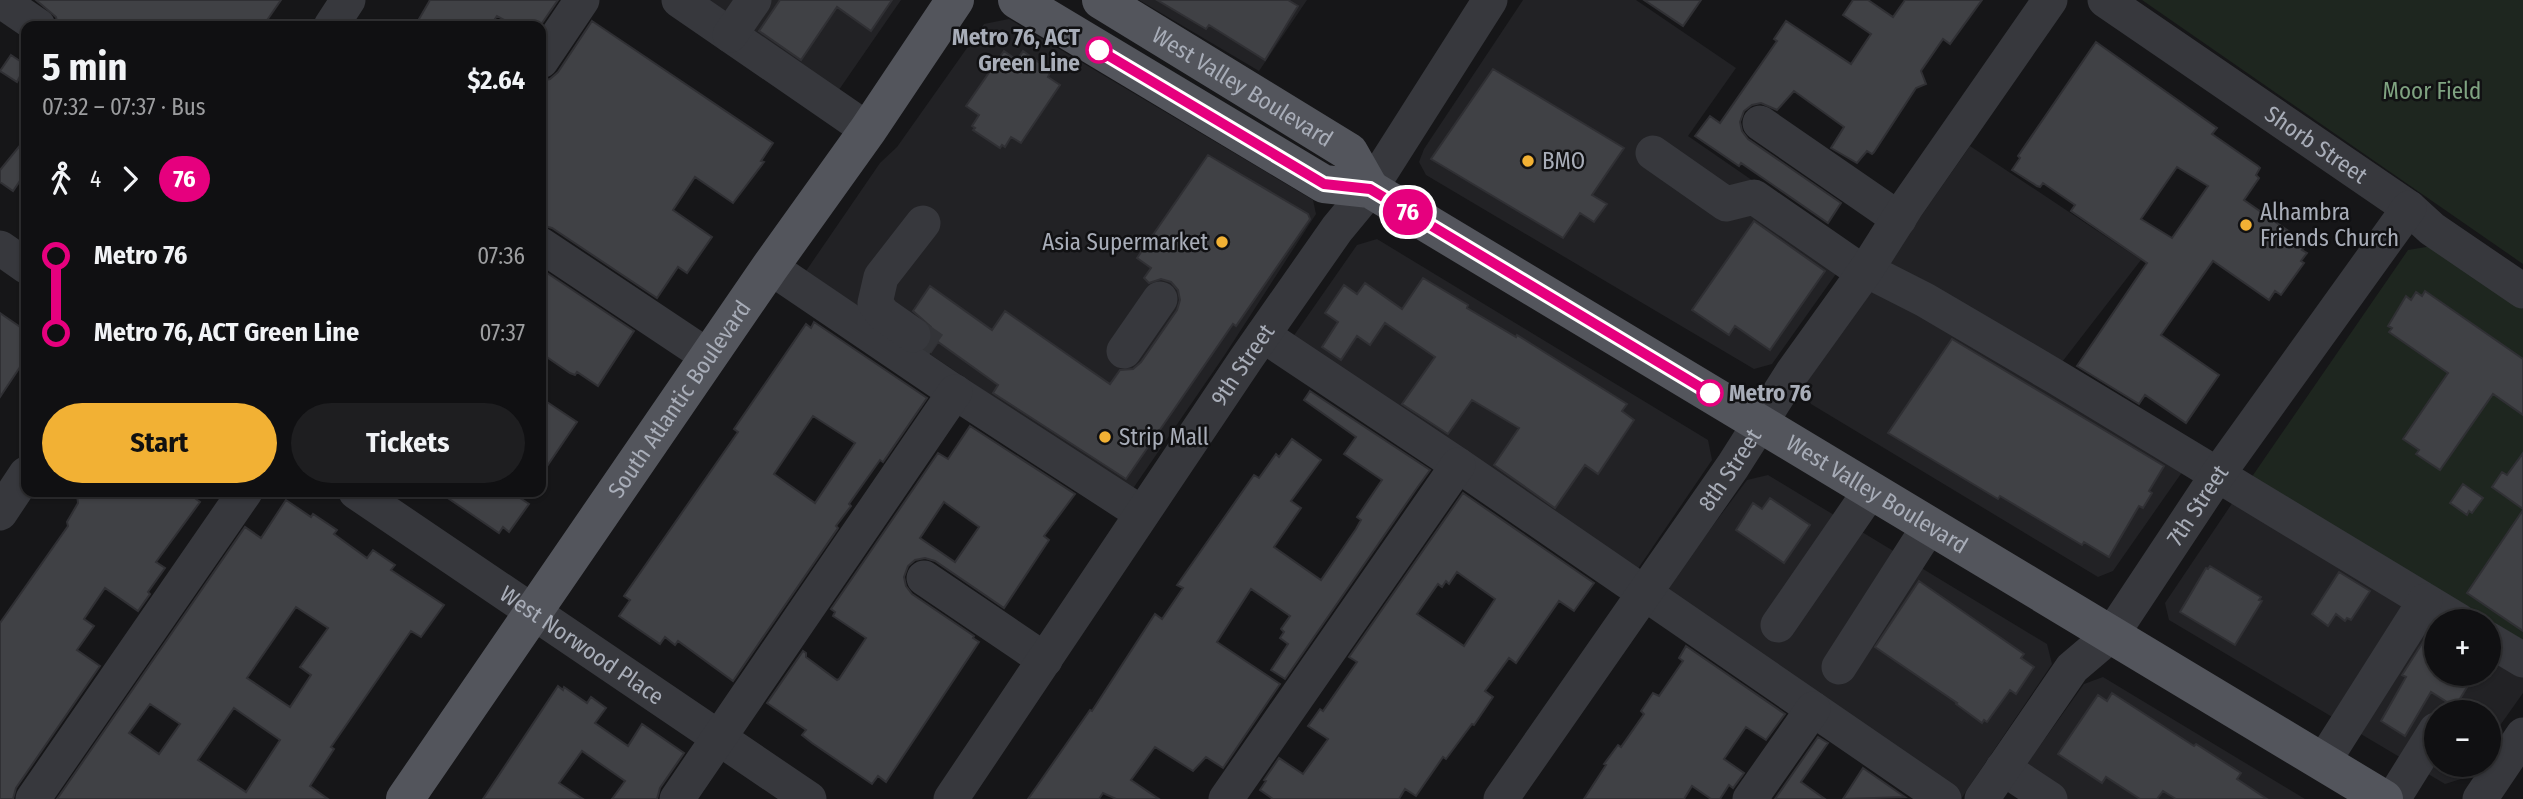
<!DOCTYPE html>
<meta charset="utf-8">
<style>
:root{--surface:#101012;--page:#1e1e20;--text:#f1f3f6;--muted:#9c9d9f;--line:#303032;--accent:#f2b134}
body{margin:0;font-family:"Fira Sans Condensed",sans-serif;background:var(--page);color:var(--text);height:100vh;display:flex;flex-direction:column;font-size:26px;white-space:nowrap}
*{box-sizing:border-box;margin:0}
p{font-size:23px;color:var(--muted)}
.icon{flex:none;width:38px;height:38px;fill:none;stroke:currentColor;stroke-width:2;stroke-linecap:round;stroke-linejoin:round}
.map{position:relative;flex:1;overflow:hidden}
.panel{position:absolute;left:21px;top:21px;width:525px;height:476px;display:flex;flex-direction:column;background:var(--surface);border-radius:14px;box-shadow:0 2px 5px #0004,0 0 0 2px var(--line)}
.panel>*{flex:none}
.badge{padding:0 14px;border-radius:23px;font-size:24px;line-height:46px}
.tools{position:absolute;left:2424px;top:609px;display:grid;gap:14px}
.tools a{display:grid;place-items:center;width:77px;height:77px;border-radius:50%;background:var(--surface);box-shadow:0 2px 5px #0004,0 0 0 2px var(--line);font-size:35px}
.map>.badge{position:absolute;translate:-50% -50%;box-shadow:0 0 0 4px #fff}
.legs{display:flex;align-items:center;gap:10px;height:77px;padding:0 21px;font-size:23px}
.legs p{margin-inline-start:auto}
.head{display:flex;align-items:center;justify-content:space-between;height:119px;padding:0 21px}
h1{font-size:38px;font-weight:700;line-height:52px}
.action{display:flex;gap:14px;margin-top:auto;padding:14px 21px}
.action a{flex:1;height:80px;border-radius:42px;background:var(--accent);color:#111;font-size:28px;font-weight:700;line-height:80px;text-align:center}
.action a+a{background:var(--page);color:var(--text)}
ul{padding:0 21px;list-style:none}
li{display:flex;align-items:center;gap:24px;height:77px;font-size:26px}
li i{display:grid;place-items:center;width:10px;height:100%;margin:0 9px;background:currentColor}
li i::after{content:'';width:18px;height:18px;margin:-9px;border:5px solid;border-radius:50%;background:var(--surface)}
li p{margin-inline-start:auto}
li:first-child i{background:linear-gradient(#0000 50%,currentColor 0)}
li:last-child i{background:linear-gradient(currentColor 50%,#0000 0)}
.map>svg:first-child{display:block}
.built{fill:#222225}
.green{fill:#1e261f}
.building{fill:#404145;stroke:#303034;stroke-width:2;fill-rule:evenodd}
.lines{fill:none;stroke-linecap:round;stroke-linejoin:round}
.minor-tunnel{stroke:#333438;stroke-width:35;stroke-dasharray:35 18;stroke-linecap:butt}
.minor{stroke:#37383d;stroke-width:35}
.major{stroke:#53555c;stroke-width:38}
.line-1-casing{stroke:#fff;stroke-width:16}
.line-1{stroke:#e6007e;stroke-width:10}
.stop-1-dot{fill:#fff;stroke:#e6007e;stroke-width:3.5}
.poi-dot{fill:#f2b134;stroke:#111113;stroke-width:2.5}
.labels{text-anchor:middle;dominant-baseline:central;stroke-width:5;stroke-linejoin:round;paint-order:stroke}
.stop-label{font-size:23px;font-weight:bold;fill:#a8adb8;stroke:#111113;text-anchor:end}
.street-label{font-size:23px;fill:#a8adb8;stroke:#111113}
.park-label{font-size:23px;fill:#7fa381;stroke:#111113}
.poi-label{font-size:23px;fill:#a8adb8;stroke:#111113;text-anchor:start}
</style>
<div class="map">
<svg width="2523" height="799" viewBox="0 0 2523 799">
<rect width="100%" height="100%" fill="#161618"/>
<path class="built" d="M690,0h211l-67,97z
M1139,0h168l-48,71z
M1523,0h113l100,68 -48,68 165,114 -81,114 -18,5 -328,-194 -7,-13 5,-13z
M1009,19l304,181 3,14 -92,142 -92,134 -326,-219 74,-108 17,-16 87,-123z
M1970,146l171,114 -82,106 -171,-103z
M1377,239l331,201 4,20 -81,119 -343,-235 69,-99z
M1874,282l311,186 -72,103 -15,6 -287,-173 -8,-17z
M1768,475l279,169 5,20 -91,135 -301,-203 87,-116z
M2235,499l201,122v53h52l1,-28 34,20v27l-34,48 -1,-29h-52v53h36l-11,14 -16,5 -276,-164 -4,-17z
M2103,677l202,122h-243l-41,-27 63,-88z"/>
<path class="green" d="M2142,0h381v264z
M2432,246l91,63v338l-34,-21 -1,-5h-7l-232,-140 159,-231z"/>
<path class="building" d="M36,0h245l-18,26h-205l-2,-9z
M430,0h128l-18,26h-25l-18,-10 -7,10h-75z
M780,0h112l-21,31 -34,-24 -36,53 -42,-29z
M1157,0h131l10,6 -33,54 -56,-35 -3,4z
M1644,0h57l-18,26z
M1853,0h15l25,17 12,-17h77l-32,44 -7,-5 -22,32 5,13 -10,4 -42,64 -2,2 -5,-3 -10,12 -26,-15 13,-21 -50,-36 -17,19 -16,-7 -9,2 -8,6 -4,11 2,9 6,8 93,64 -13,20 -87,-60 -2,3 -44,-30 15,-20 10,7 57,-82 -3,-2 12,-18 65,43 20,-30 -28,-19z
M592,21l181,122 -12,18 3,1 -31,41 -38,-26 -22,33 39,27 -25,36 -9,-6 -21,31 -105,-70 -11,-3v-144l9,-2 8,-7z
M2096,42l121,86 -5,6 46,32 2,2 -4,7 3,3 -15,22 63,44 -5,6 5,3 -6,8 3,2 -23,32 -6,-4 -6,9 -56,-39 -52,74 58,40 -33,48 -41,-28 -6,9 -62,-38 70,-103 -76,-52 4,-6 -32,-22 -3,4 -3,-1 -25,-16 8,-12 -2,-2zM2177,167l31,19 -36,52 -31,-19z
M1004,51l13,9 6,-9 28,20 -3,6 12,8 -39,58 -10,-6 -6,10 -3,-2 -2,3 -27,-18 2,-2 -3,-2 7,-11 -13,-9z
M11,55l15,10 -9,17 -17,-11z
M1493,69l131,79 -32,47 15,9 -13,18 -14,-9 -17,25 -132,-79z
M26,138v34l-13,19 -13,-9v-12z
M1208,155l100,59 2,5 -74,107 -3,-2 -107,155 -133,-86 5,-8 -60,-43 -7,10 -4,-3 6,-12 -2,-10 -18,-16 17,-25 62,44 13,-19 105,73 10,-14 13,-1 8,-7 36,-52 3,-10 -2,-10 -7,-8 -10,-3 -12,4 -5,-5 7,-10 -14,-10z
M1754,221l71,50 -55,79 -35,-24 -6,9 -37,-25z
M541,269l93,62 -36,55 -21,-14 -2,3 -5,-2 -29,-20z
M1423,278l45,27 -1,3 49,29 1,-2 110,69 -5,7 12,9 -36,54 -13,-9 -30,43 -61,-43 25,-37 -47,-28 -24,34 -46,-30 33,-47 -50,-34 -15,22 -13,-9 -16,24 -19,-13 16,-25 -13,-9 19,-28 13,9 8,-11 37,26z
M2425,291l98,68v56l-30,-21 -53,76 -24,-16 3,-4 -16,-11 45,-66 -59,-41 3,-4 -4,-2 18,-30 5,4 5,-8 6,4z
M0,313l26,18v27l-26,39z
M814,322l113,76 -44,64 -3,-2 -31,44 2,2 -15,20 2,2 -105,153 -55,-40 -3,4 -10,-8 -5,7 -41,-28 11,-16 -6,-4 114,-164 -4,-3 72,-105 5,4zM813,416l42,27 -40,60 -41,-29z
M1952,339l212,127 -15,25 3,2 -9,15 -4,-2 -30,51 -25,-15 -2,3 -82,-49 -2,3 -110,-66z
M1310,391l120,79 -13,18 -132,191 -14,-9 17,-26 -8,-6 4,-6 -3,-3 9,-13 -39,-27 -34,53 63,42 -57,84 -17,-11 -13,14 -38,-24 -24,33 28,19h-43l-13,-6 -4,6h-71l62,-89 2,1 63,-97 7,5 21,-31 -6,-3 77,-110 5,3 17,-24 3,3 13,-18 29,21 -30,41 10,7 -27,39 47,33 35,-51 5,-9 -4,-3 25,-37 -38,-26 12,-17 -52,-37z
M541,398l36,24 -36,53z
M970,426l105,68 -31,42 5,4 -45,68 -69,-47 -10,-3 -10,2 -7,6 -4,11 2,9 6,8 62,42 -1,2 6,4 -93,140 -8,-6 -6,8 -60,-41 -10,-8 4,-5 -39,-27 36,-52 3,2v4l31,23 2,-1 27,-41 -33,-22 2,-4 -4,-3 107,-156 10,6zM944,502l35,25 -24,35 -35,-24z
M2523,453v56l-31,-22 10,-15 5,3z
M2463,484l20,14 -11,15 -3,-2 -2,4 -17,-12z
M86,492h114l-4,7 4,3 -44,60 9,6 -17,24 2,2 -12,17 -33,-23 -21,31 10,7 -17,24 23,16 -84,122 -3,11h-13v-176l68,-97 -1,-4 11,-19 -1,-8h6z
M439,492h72l18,12 -20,28 -6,-5 -4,6z
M1463,493l131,90 -20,28 -15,-10 -43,62 -7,-5 -24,33 8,6 -19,28 -2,-1 -26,35 -3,-2 -27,39 -11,-7 -6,10h-126l-13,-9 6,-9 -2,-1 15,-22 24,16 25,-35 -20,-13 12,-17 3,2 34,-49 -8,-5zM1457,572l38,27 -31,47 -47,-32 21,-30 4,3 4,-6 3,3z
M1770,498l40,27 -26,38 -48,-33 17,-27 9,6z
M286,500l25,17 2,-3 24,16 -3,4 33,24 6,-8 22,15 -4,5 53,35 -23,32 -10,-6 -80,116 3,2 -24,37 18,13h-271l188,-272 16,11zM296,607l32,21 -28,39 11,8 -21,32 -43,-29zM150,704l30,20 -21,30 -30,-21zM234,708l46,32 -34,52 -48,-32z
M2523,510v121l-56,-38z
M2210,566l51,31 -2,3 3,1 -27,44 -55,-33 26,-44 2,1z
M2339,572l31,19 -19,29 -4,-2 -2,3 -9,-7 -8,12 -16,-12z
M1919,581l105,73 -3,4 13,9 -18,27 -6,-4 -23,32 -3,-2 -2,3 -26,-19 1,-1 -82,-56z
M2423,642l13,8v24h39l-20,33 -24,-15 -26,44 -24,-15 25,-44 -4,-2z
M1686,646l99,68 -19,26 -20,-13 -22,32 20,14 -11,15 -4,-3 -9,14h-9l-19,-13 -8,13h-100l22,-34 -2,-1 14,-19 3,2 23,-33 -3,-3 12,-18 6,3 24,-35 -4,-3z
M558,686l5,4 1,-3 23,16 4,-6 15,11 -11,15 33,23 14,-22 42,29 -24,35 -3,11h-45l13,-18 -43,-30 -23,32 24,16h-100z
M2112,693l82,53 2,-2 45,29 -4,6 30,20h-91l-13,-8 -6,8h-17l-34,-22 -4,6 -44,-29 40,-59 9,6z
M1818,737l10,6 -27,39 24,17h-50z
M1863,768l42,29 -62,2z"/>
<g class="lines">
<path class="minor-tunnel" d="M913,335l20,14"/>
<g class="minor">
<path d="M0,0l38,26"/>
<path d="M679,0l189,130"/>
<path id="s1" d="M2105,0l304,208 23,21 91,62"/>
<path d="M331,26l17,-26"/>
<path d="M730,35l24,-35"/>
<path d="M541,61l41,-61"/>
<path d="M1760,123l139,96"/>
<path d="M1653,153l73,51 28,-7 110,76"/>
<path d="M541,245l168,112"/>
<path d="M0,248l26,18"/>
<path d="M770,267l177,120 194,126"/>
<path d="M1866,270l59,30 131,77 403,244"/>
<path d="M913,335l-30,-21 -8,-11 6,-26 42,-54"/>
<path d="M1263,335l195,130 486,334"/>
<path d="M1124,351l36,-52"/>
<path id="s2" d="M356,492l453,307"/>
<path d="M0,513l26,-39"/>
<path d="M924,578l121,82"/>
<path d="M1778,625l93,-135"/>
<path d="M2488,639l35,21"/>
<path d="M1839,667l91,-142"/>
<path d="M2323,762l102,-161"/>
<path d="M2003,768l47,31"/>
<path d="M33,799l212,-307"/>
<path d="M677,799l278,-407"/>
<path id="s3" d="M951,799l295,-440 91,-130 33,-40 120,-189"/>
<path d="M1226,799l232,-334"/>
<path id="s4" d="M1501,799l232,-333 59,-93 74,-103 40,-63 144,-207"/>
<path d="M1750,799l63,-90"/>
<path id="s5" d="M1982,799l90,-131 40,-34 106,-160 191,-266"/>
<path d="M2393,799l43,-69"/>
<path d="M2480,799l43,-64"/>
</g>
<g class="major">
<path id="s6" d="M1017,0l307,184 46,5 1014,610"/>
<path id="s7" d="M1101,0l248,152 21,37"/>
<path id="s8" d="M405,799l365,-532 98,-137 87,-130"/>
</g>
</g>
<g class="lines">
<g class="line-1-casing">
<path id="line-1" d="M1099,50l225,134 46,5 340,204"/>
</g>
<use href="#line-1" class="line-1"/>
</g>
<g class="stop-1-dot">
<circle cx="1099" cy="50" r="12"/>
<circle cx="1710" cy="393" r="12"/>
</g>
<g class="poi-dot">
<circle cx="1528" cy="161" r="7"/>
<circle cx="2246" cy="225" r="7"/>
<circle cx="1222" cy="242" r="7"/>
<circle cx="1105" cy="437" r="7"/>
</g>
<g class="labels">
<g class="stop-label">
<text x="1080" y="37">Metro 76, ACT<tspan x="1080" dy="26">Green Line</tspan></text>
<text x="1729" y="393" text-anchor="start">Metro 76</text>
</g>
<g class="street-label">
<text stroke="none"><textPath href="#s7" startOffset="166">West Valley Boulevard</textPath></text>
<text stroke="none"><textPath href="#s1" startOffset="256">Shorb Street</textPath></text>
<text stroke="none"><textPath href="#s3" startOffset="523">9th Street</textPath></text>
<text stroke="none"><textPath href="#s8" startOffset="485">South Atlantic Boulevard</textPath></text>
<text stroke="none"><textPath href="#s4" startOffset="401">8th Street</textPath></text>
<text stroke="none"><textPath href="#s6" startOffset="996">West Valley Boulevard</textPath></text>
<text stroke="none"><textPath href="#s5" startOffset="366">7th Street</textPath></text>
<text stroke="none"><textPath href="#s2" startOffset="273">West Norwood Place</textPath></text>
</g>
<g class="park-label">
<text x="2432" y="91">Moor Field</text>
</g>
<g class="poi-label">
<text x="1542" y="161">BMO</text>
<text x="2260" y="212">Alhambra<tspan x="2260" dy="26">Friends Church</tspan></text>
<text x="1208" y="242" text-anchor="end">Asia Supermarket</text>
<text x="1119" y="437">Strip Mall</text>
</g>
</g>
</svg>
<div class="tools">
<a>+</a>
<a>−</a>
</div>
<b class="badge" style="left:1408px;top:212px;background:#e6007e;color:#fff">76</b>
<section class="panel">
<div class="head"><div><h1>5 min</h1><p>07:32 – 07:37 · Bus</p></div><b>$2.64</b></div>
<div class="legs"><svg class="icon" aria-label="walk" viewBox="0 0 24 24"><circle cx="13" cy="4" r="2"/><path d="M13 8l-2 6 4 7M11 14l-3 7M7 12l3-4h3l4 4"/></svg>4<svg class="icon" aria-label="forward" viewBox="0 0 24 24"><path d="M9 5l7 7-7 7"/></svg><b class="badge" style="background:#e6007e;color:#fff">76</b></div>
<ul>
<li><i style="color:#e6007e"></i><b>Metro 76</b><p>07:36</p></li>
<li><i style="color:#e6007e"></i><b>Metro 76, ACT Green Line</b><p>07:37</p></li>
</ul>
<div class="action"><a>Start</a><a>Tickets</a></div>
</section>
</div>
